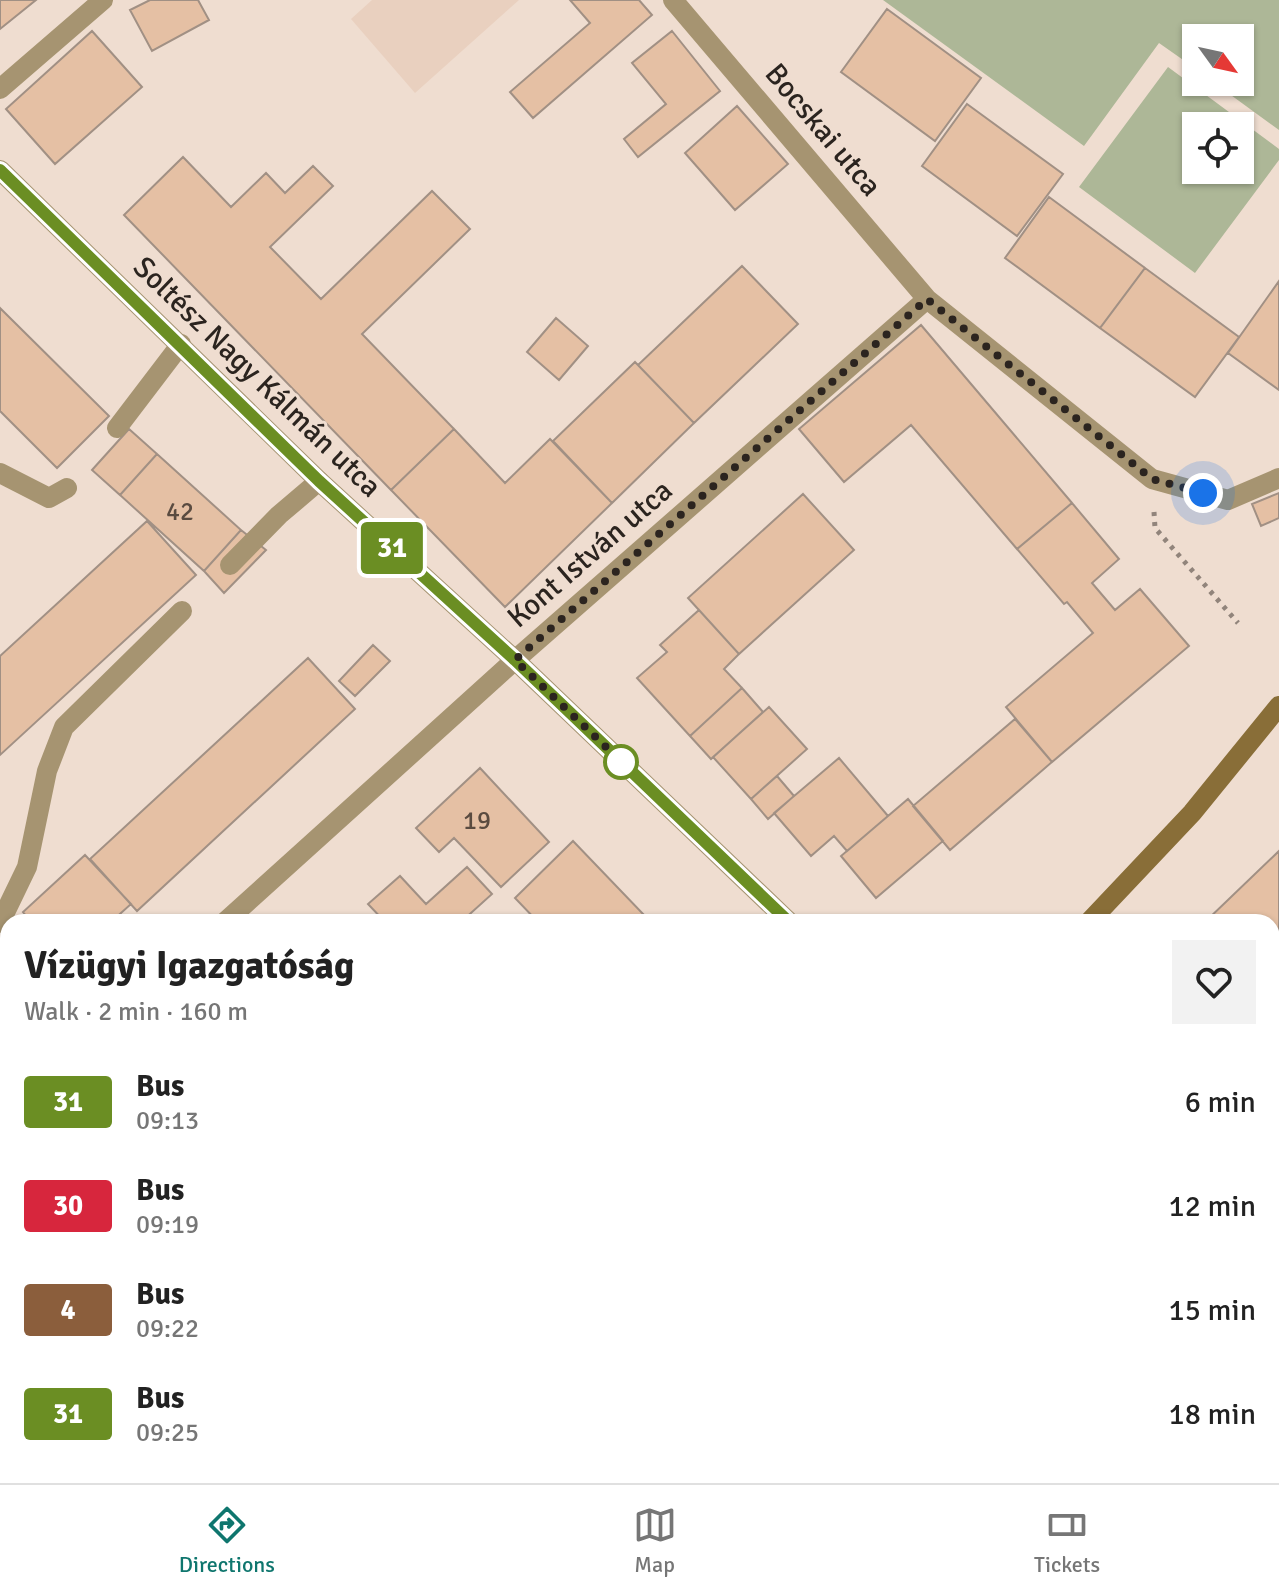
<!DOCTYPE html>
<meta charset="utf-8">
<style>
:root{--surface:#fff;--page:#f2f2f2;--text:#222;--muted:#767676;--line:#e0e0e0;--accent:#0f766e}
body{margin:0;font-family:Signika,sans-serif;background:var(--page);color:var(--text);height:100vh;display:flex;flex-direction:column;font-size:30px;white-space:nowrap}
*{box-sizing:border-box;margin:0}
p{font-size:26px;color:var(--muted)}
.icon{flex:none;width:44px;height:44px;fill:none;stroke:currentColor;stroke-width:2;stroke-linecap:round;stroke-linejoin:round}
.map{position:relative;flex:1;overflow:hidden}
.sheet{position:absolute;left:0px;top:914px;width:1280px;height:570px;display:flex;flex-direction:column;background:var(--surface);border-radius:24px 24px 0 0;box-shadow:0 2px 6px #0004}
.sheet>*{flex:none}
.badge{padding:0 16px;border-radius:6px;font-size:28px;line-height:52px}
.needle{width:52px;rotate:123deg}
.controls{position:absolute;left:1182px;top:24px;display:grid;gap:16px}
.controls a{display:grid;place-items:center;width:72px;height:72px;border-radius:0px;background:var(--surface);box-shadow:0 2px 6px #0004;font-size:40px}
.you{position:absolute;width:40px;height:40px;margin:-20px;border:6px solid #fff;border-radius:50%;background:#1a73e8;box-shadow:0 0 0 12px #1a73e833}
.map>.badge{position:absolute;translate:-50% -50%;box-shadow:0 0 0 4px #fff}
.round{display:grid;place-items:center;flex:none;width:84px;height:84px;border-radius:0px;background:var(--page)}
.overview{display:flex;align-items:center;justify-content:space-between;height:136px;padding:0 24px}
h1{font-size:38px;font-weight:800;line-height:60px}
ul{padding:0;list-style:none}
li{display:flex;align-items:center;gap:24px;height:104px;padding:0 24px}
li div{flex:1}
li b{display:block;font-size:30px}
li em{font-style:normal}
li .badge{min-width:88px;font-weight:700;text-align:center}
.menu{display:flex;justify-content:space-around;align-items:center;height:112px;border-top:2px solid var(--line);background:var(--surface);font-size:22px;color:var(--muted)}
.menu a{display:grid;justify-items:center;gap:4px}
.menu .active{color:var(--accent)}
.map>svg:first-child{display:block}
.built{fill:#e9d0bf}
.green{fill:#adb797;fill-rule:evenodd}
.building{fill:#e5c0a4;stroke:#a19084;stroke-width:2}
.lines{fill:none;stroke-linecap:round;stroke-linejoin:round}
.path{stroke:#91847b;stroke-width:5;stroke-dasharray:4 6;stroke-linecap:butt}
.service{stroke:#a69471;stroke-width:20}
.minor{stroke:#a69471;stroke-width:20}
.tertiary{stroke:#a69471;stroke-width:20}
.secondary{stroke:#896e38;stroke-width:20}
.line-casing{stroke:#fff;stroke-width:18}
.line{stroke:#6b8e23;stroke-width:12}
.walk{stroke:#2b241f;stroke-width:8;stroke-dasharray:0 14.4}
.stop-dot{fill:#fff;stroke:#6b8e23;stroke-width:4}
.labels{text-anchor:middle;dominant-baseline:central;stroke-width:6;stroke-linejoin:round;paint-order:stroke}
.number-label{font-size:26px;fill:#5a4b40}
.street-label{font-size:30px;fill:#2b241f;stroke:#efddd0}
</style>
<div class="map">
<svg width="1279" height="1483" viewBox="0 0 1279 1483">
<rect width="100%" height="100%" fill="#efddd0"/>
<path class="built" d="M372,0h147l-104,93 -64,-74z"/>
<path class="green" d="M883,0h396v130l-66,-48h27v-44h-44v31l-37,-26 -75,103z
M1168,67l111,82v11l-84,113 -116,-86zM1196,126h44v44h-44z"/>
<path class="building" d="M0,0h36l-36,29z
M150,0h48l11,20 -57,31 -22,-41z
M570,0h69l13,15 -119,103 -23,-26 80,-69z
M887,9l94,69 -46,63 -94,-69z
M92,31l50,56 -87,77 -49,-55z
M672,31l48,60 -82,66 -14,-18 42,-35 -34,-41z
M967,104l96,70 -46,62 -95,-70z
M737,106l51,58 -53,46 -50,-57z
M183,157l48,50 35,-34 19,20 28,-27 20,20 -63,61 51,52 111,-108 38,38 -108,105 92,95 -63,61 -267,-275z
M1049,197l96,71 -45,60 -95,-70z
M742,266l56,58 -104,99 -56,-58z
M1145,268l94,69 -44,60 -95,-69z
M1279,281v109l-51,-37z
M0,308l109,108 -52,52 -57,-57z
M556,318l32,28 -29,34 -32,-28z
M921,325l151,178 -55,46 -106,-124 -67,57 -45,-53z
M635,362l59,61 -82,80 -59,-62z
M129,429l28,25 -37,41 -28,-25z
M454,429l51,54 45,-44 62,64 -107,104 -114,-117z
M157,454l84,76 -37,41 -84,-76z
M1279,493v25l-18,8 -9,-22z
M803,494l51,56 -115,104 -51,-56z
M1072,503l47,56 -27,24 23,27 25,-21 49,57 -137,116 -46,-55 87,-74 -26,-31 -3,2 -47,-55z
M147,521l49,54 -196,180v-99z
M241,530l25,20 -42,43 -20,-22z
M699,610l40,44 -15,15 18,19 -52,48 -53,-58 30,-26 -7,-7z
M373,645l17,16 -35,35 -16,-15z
M308,658l47,51 -218,202 -47,-52z
M742,688l21,24 -52,47 -21,-23z
M769,707l38,42 -56,50 -38,-42z
M1015,719l37,43 -102,88 -37,-44z
M839,758l49,58 -41,35 -13,-15 -23,20 -37,-43z
M480,768l69,74 -48,45 -47,-49 -15,14 -23,-24z
M777,776l17,20 -26,23 -17,-20z
M908,799l35,42 -67,57 -35,-42z
M573,841l72,75 -6,6h-101l-23,-24z
M1279,851v171l-7,-4v-96h-67z
M85,855l46,49 -20,18h-80l-8,-10z
M467,867l25,27 -31,28h-76l-17,-18 32,-28 26,28z
M1272,1111l7,5v119l-7,-4z
M0,1282l8,9v7l-8,8z
M0,1348l8,9v19l-8,8z
M1272,1386l7,4v93l-11,-7h4z
M0,1402l8,9v16l-8,7z
M637,1476h84l5,3 -2,4h-92z
M721,1476h81l-4,7h-26l-10,-7 -4,7h-26z
M880,1476h33l14,7h-51z
M1007,1476h175l13,7h-174z"/>
<g class="lines">
<path class="path" d="M1154,512l1,16 83,95"/>
<path class="service" d="M117,428l64,-84
M0,473l49,25 18,-10
M230,565l49,-50 40,-34
M0,923l27,-56 20,-96 17,-44 118,-116
M324,1483l8,-7"/>
<path class="minor" d="M673,0l254,299 225,180 76,21 51,-22
M0,89l103,-89
M225,922l290,-262 412,-361
M0,970l8,7
M0,1125l8,-7
M982,1476l13,7"/>
<path class="tertiary" d="M0,170l319,311 196,179 274,262
M1272,1309l7,4"/>
<path class="secondary" d="M1089,922l103,-109 87,-107
M466,1483l7,-7"/>
</g>
<g class="lines">
<g class="line-casing">
<path id="line" d="M0,170l319,311 196,179 274,262"/>
</g>
<use href="#line" class="line"/>
<path class="walk" d="M621,762l8,7 -114,-109 412,-361 225,180 51,14"/>
</g>
<circle class="stop-dot" cx="621" cy="762" r="16"/>
<g class="labels">
<g class="number-label">
<text x="180" y="512">42</text>
<text x="477" y="821">19</text>
</g>
<g class="street-label">
<text transform="translate(823 130) rotate(50)">Bocskai utca</text>
<text transform="translate(257 377) rotate(44)">Soltész Nagy Kálmán utca</text>
<text transform="translate(590 554) rotate(-41)">Kont István utca</text>
</g>
</g>
</svg>
<div class="controls">
<a><svg class="needle" viewBox="-14 -14 28 28"><path d="M0-13l5 13h-10z" fill="#e53935"/><path d="M0 13l5-13h-10z" fill="#767676"/></svg></a>
<a><svg class="icon" aria-label="locate" viewBox="0 0 24 24"><circle cx="12" cy="12" r="6"/><path d="M12 2v4M12 18v4M2 12h4M18 12h4"/></svg></a>
</div>
<div class="you" style="left:1203px;top:493px"></div>
<b class="badge" style="left:392px;top:548px;background:#6b8e23;color:#fff">31</b>
<section class="sheet">
<div class="overview"><div><h1>Vízügyi Igazgatóság</h1><p>Walk · 2 min · 160 m</p></div><a class="round"><svg class="icon" aria-label="heart" viewBox="0 0 24 24"><path d="M12 20l-8-8c-3-5 5-10 8-4 3-6 11-1 8 4z"/></svg></a></div>
<ul>
<li><span class="badge" style="background:#6b8e23;color:#fff">31</span><div><b>Bus</b><p>09:13</p></div><em>6 min</em></li>
<li><span class="badge" style="background:#d7263d;color:#fff">30</span><div><b>Bus</b><p>09:19</p></div><em>12 min</em></li>
<li><span class="badge" style="background:#8b5e3c;color:#fff">4</span><div><b>Bus</b><p>09:22</p></div><em>15 min</em></li>
<li><span class="badge" style="background:#6b8e23;color:#fff">31</span><div><b>Bus</b><p>09:25</p></div><em>18 min</em></li>
</ul>
</section>
</div>
<nav class="menu">
<a class="active"><svg class="icon" aria-label="directions" viewBox="0 0 24 24"><path d="M12 3l9 9-9 9-9-9zM9 14v-3h6M13 9l2 2-2 2"/></svg>Directions</a>
<a><svg class="icon" aria-label="map" viewBox="0 0 24 24"><path d="M3 6l6-2 6 2 6-2v14l-6 2-6-2-6 2zM9 4v14M15 6v14"/></svg>Map</a>
<a><svg class="icon" aria-label="tickets" viewBox="0 0 24 24"><path d="M3 7h18v10H3zM15 7v10"/></svg>Tickets</a>
</nav>
